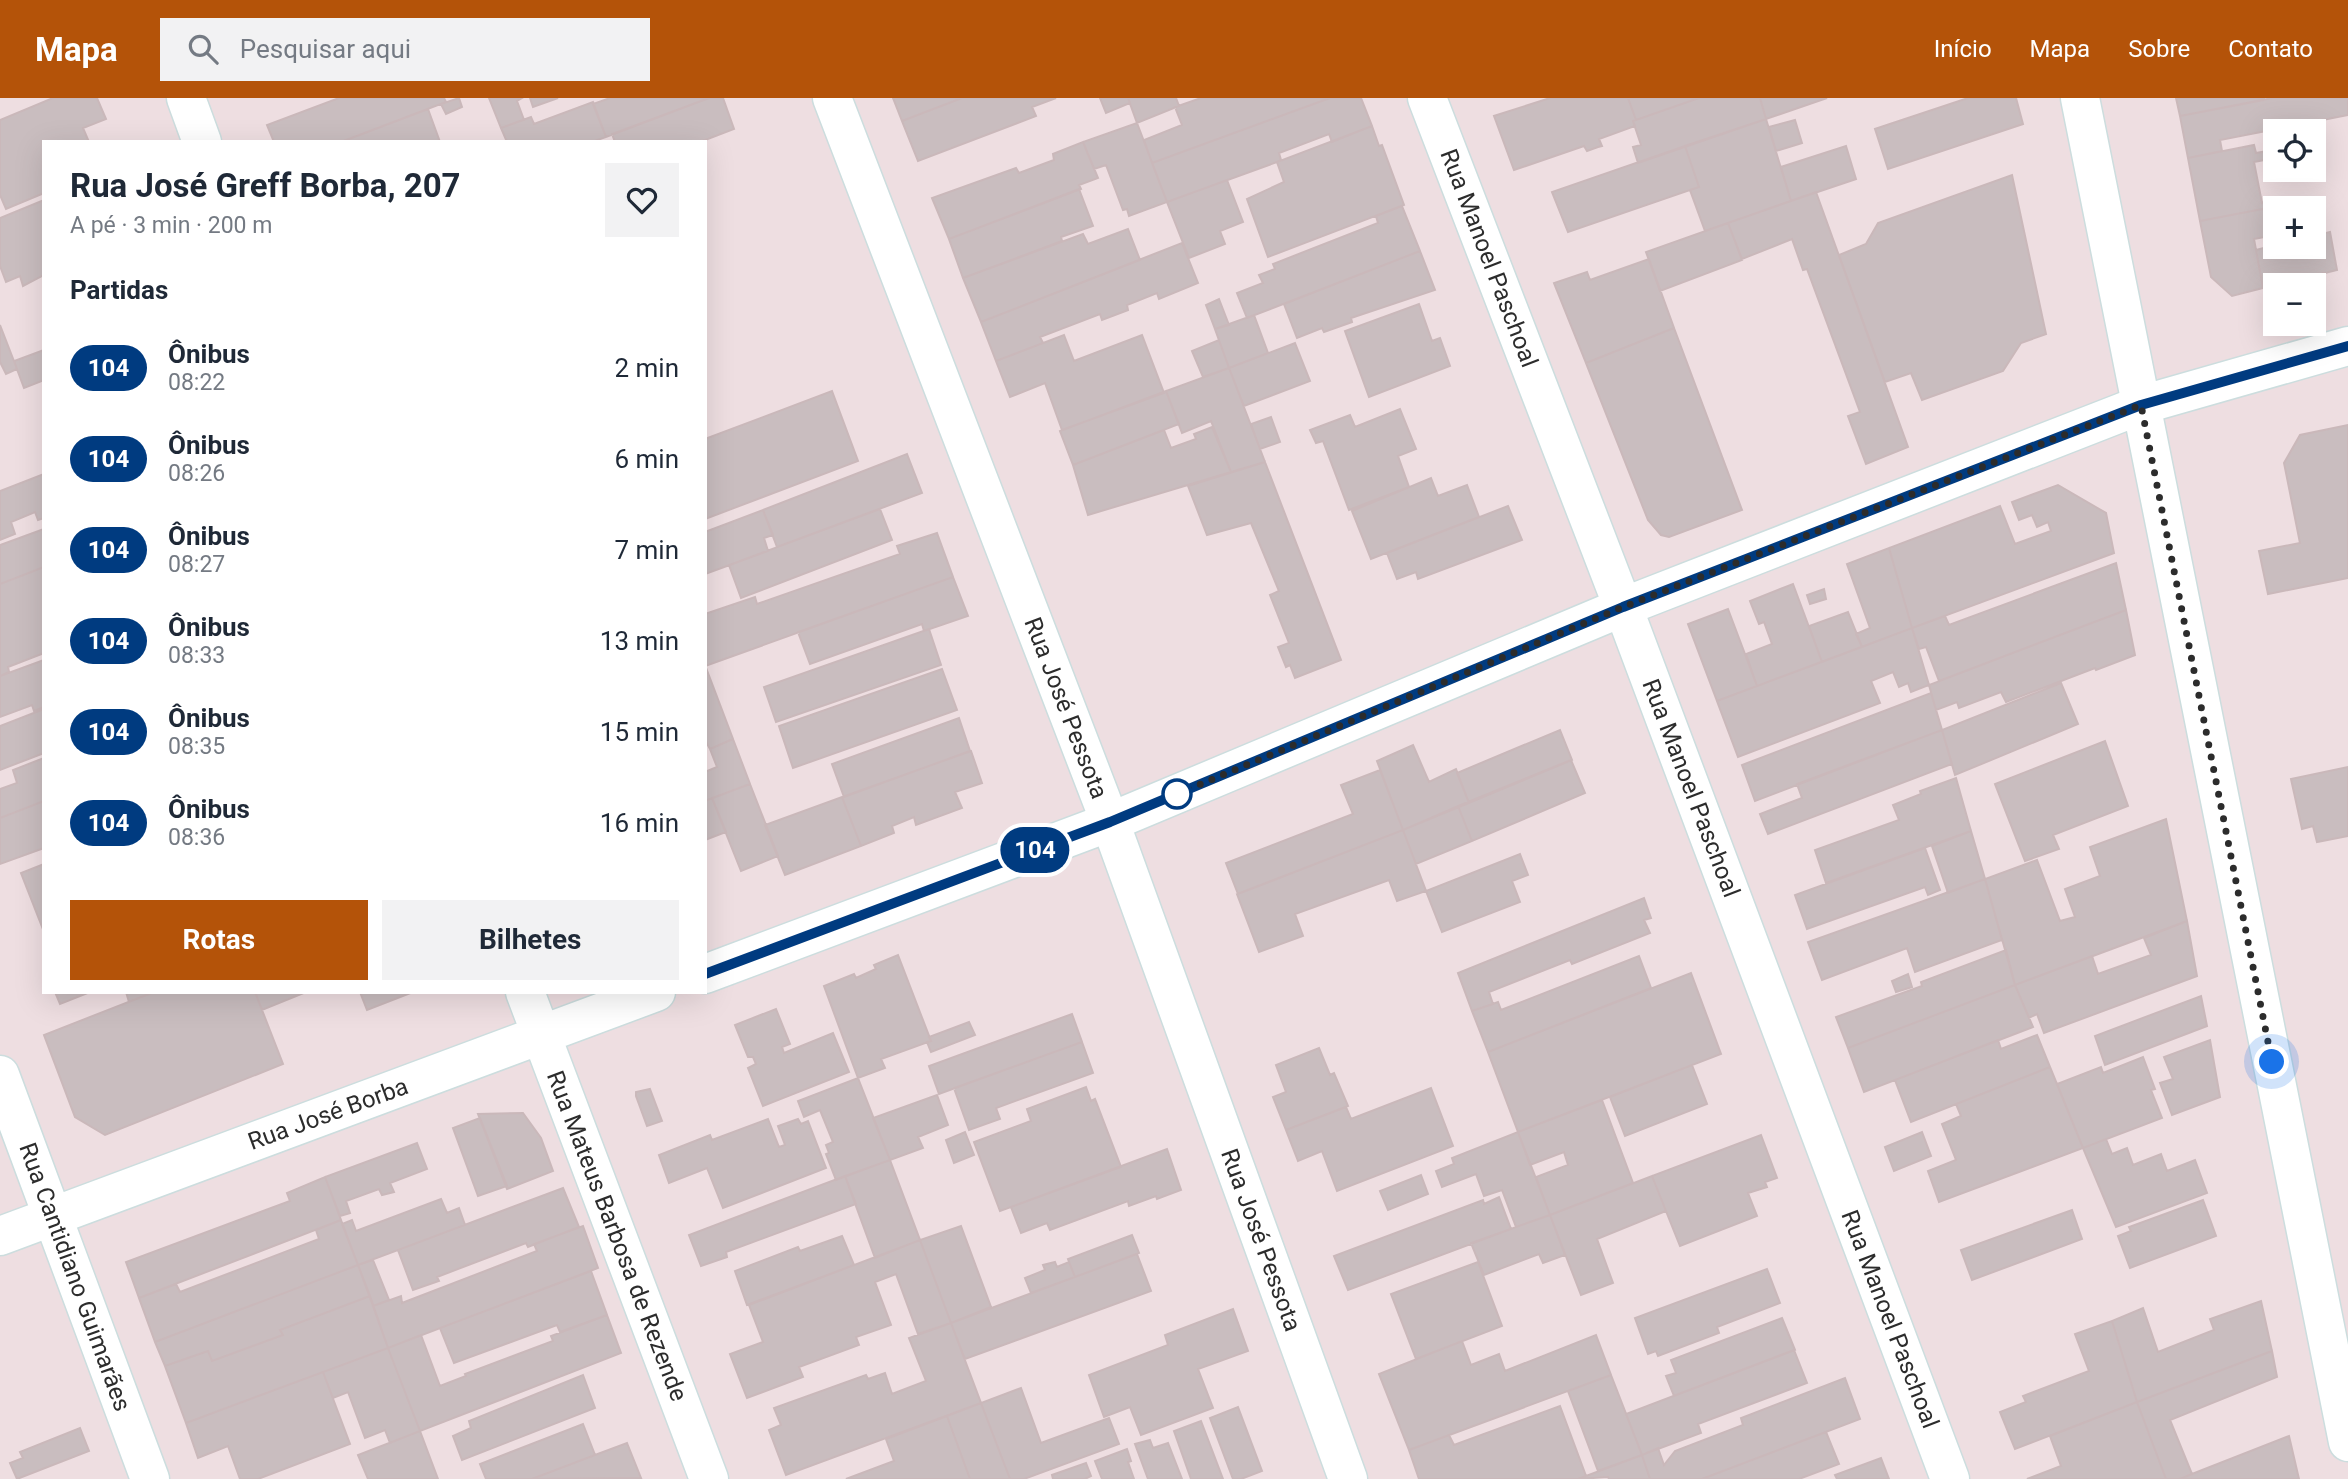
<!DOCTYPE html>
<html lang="pt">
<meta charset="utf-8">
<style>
:root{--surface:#fff;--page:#f2f2f3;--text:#1f2937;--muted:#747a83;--accent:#b45309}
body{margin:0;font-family:Roboto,sans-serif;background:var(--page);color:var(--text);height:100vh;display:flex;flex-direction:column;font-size:26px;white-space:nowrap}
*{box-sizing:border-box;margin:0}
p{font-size:23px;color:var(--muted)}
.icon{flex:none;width:38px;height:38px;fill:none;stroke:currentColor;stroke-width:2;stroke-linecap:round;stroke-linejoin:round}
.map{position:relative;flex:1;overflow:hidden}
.side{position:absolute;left:42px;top:42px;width:665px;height:854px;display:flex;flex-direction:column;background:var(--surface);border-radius:0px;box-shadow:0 7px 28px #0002}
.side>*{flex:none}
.badge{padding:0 14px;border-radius:23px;font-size:24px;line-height:46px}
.controls{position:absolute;left:2263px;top:21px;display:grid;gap:14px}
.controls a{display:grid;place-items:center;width:63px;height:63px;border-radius:0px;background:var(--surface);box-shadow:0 7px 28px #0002;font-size:35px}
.you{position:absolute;width:35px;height:35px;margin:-18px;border:5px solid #fff;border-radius:50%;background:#1a73e8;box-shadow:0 0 0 10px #1a73e833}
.map>.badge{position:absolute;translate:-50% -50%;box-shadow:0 0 0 4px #fff}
h2{padding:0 28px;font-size:26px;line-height:63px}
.round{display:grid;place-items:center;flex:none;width:74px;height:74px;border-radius:0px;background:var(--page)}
.head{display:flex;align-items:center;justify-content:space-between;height:119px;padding:0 28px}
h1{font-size:33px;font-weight:700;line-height:52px}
.cta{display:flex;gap:14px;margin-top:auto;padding:14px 28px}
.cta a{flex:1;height:80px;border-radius:0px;background:var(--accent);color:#fff;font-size:28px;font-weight:700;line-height:80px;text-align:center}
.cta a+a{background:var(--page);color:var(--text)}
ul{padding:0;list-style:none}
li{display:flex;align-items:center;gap:21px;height:91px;padding:0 28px}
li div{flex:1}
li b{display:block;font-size:26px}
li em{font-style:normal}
li .badge{min-width:77px;font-weight:700;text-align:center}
header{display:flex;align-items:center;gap:42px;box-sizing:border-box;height:98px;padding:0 35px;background:var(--accent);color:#fff}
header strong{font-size:33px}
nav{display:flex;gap:38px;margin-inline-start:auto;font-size:24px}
.search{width:490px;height:63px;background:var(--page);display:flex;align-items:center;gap:18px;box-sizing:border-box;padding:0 24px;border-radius:0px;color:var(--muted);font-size:26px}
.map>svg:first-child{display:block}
.building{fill:#c9bdbf;stroke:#cab8ba;stroke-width:2}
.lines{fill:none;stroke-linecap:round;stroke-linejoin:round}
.street-casing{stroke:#ccddde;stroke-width:41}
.secondary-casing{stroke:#ccddde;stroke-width:41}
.street{stroke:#fff;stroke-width:38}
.secondary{stroke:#fff;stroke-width:38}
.line-casing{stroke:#fff;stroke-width:16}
.line{stroke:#003b80;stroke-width:10}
.walk{stroke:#2c2c2c;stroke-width:7;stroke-dasharray:0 12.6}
.stop-dot{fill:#fff;stroke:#003b80;stroke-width:3.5}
.labels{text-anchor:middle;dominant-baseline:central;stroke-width:6;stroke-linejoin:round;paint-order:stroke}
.street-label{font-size:24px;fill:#2c2c2c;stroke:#fff}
</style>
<header>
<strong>Mapa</strong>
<div class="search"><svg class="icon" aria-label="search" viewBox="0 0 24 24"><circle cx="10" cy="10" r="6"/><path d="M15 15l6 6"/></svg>Pesquisar aqui</div>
<nav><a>Início</a><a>Mapa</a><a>Sobre</a><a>Contato</a></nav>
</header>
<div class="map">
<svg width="2348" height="1381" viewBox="0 0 2348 1381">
<rect width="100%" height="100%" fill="#eedee1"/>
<path class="building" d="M53,0h44l9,21 -23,9 6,14h-45v51l-38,16 -6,-14v-75z
M339,0h105l2,4 -105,40h-67l-7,-17z
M459,0l3,9 -16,7 -5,-10z
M489,0h33l-5,3 7,19 -23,8z
M530,0h28l-25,9z
M610,0h99l-103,39 -13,-33z
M709,0h14l11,31 -34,13h-85l-3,-8z
M893,0h69l-60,23z
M962,0h94l-24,9 4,9 -118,45 -16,-40z
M1100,0h28l2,5 -24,10z
M1128,0h48l3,8 -42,17z
M1201,0h129l-178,65 -8,-23 38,-15 -7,-18z
M1330,0h31l11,28 -40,16 -3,-8 -50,19 2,7 -4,2 -110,40 -15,-39z
M1550,0h78l8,22 -3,1 2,5 -36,13 3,7 -4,1 -11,4 -3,-5 -70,24 -20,-54z
M1628,0h71l-63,22z
M1699,0h61l6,21 -128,44 -5,-16 8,-2 -8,-24z
M1760,0h67l-61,21z
M1968,0h48l7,26 -135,45 -13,-40z
M2176,0h88v2l-84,16z
M2272,0h76v17l-128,25 2,11 -34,7 -8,-42z
M593,4l13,35 -14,5h-85l-6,-14 30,-11 3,7z
M428,11l12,33h-99z
M1766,21l25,82 -86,30 -15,-41 9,-3 -14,-41z
M1795,22l7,23 -26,8 -7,-24z
M1137,25l30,79 -38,14 -2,-7 -4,1 -17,-45 -12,4 -11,-27z
M1372,28l7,20 3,-1 22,60 -136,52 -21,-58 37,-17 -7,-20z
M1083,44l15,36 -19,7 2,4 -132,50 -17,-41 84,-30 3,5 35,-13 -1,-6z
M2254,47l2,8 17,-3 2,8 -21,4 8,41 10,-2 1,6 -73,14 -12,-63z
M1685,48l14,41 -131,45 -16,-40z
M1846,48l10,33 -65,22 -10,-34z
M2314,51h2l2,14 -4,1 1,6 -32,6 -1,-6h32z
M2012,77l34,159 -25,9 -18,28 -81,29 -11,-27 -26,9 -46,-127 27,-11 12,-21z
M1227,82l16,42 -23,9 5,13 -36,14 -22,-56z
M1079,91l14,37 -32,11 1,4 -99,37 -14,-39z
M1816,94l92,255 -42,17 -18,-48 12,-4 -53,-143 -4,1 -11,-31 -50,20 -14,-36z
M44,102v75l-21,11 -3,-10 -14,6 -6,-16v-48z
M1402,108l18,45 -173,67 -10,-25 26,-10 -4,-8 16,-6 -2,-5 105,-41 -2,-7z
M2278,108v2h-3v27l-21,4 9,49 -31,8 -21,-19 -11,-56z
M1728,125l14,37 -82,31 -14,-39z
M1128,131l12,31 -159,62 -18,-44 120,-44 5,10z
M2330,134l7,38 -74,18 -7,-38 19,-5v2h39v-11z
M1182,145l16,40 -39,16 -2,-6 -30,12 1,5 -26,10 -2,-6 -60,23 3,6 -47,18 -15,-39z
M1420,153l15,39 -84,28 1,4 -28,10 -2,-4 -25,10 -13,-34z
M1649,161l25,69 -88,35 -32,-80 33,-11 3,8z
M1219,201l10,26 -14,4 -9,-24z
M1419,206l13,37 8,-3 10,28 -81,31 -24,-66z
M1254,217l14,38 -39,15 -14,-39z
M0,227l17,44 -11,5 -6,-12z
M1674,230l68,182 -73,27 -8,-2 -13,-15 -62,-157z
M1064,237l10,26 68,-26 22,58 -102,37 -17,-47 -35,14 -14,-36z
M1219,242l10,28 -26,9 -11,-26z
M1295,245l15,38 -66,25 -15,-38z
M44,252v30l-20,8 -10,-27z
M1229,270l36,94 -34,10 -20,-51 -29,12 -16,-42z
M832,293l26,70 -153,58v-80z
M1166,293l13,33 -106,41 -13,-34z
M1400,311l16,40 -18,7 11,31 -60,23 -26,-69 -7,2 -6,-13 40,-15 5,12z
M1271,319l9,25 -20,7 -9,-25z
M2348,327v153l-80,16 -9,-43 41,-8 -16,-80 16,-28z
M1212,329l19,45 -143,43 -15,-50 91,-35 7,18 25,-9 -2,-5z
M907,356l15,39 -145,54 -14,-37z
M1265,364l76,198 -46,18 -5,-13 -4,2 -8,-20 11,-4 -19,-48 9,-4 -28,-68 -44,12 -19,-49z
M44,376v44l-6,2 -3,-8 -24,10 4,12 -15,6v-49z
M1431,380l7,18 29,-11 12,32 -108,42 -19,-48z
M2058,387l48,28 8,40 -202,75 -23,-80 111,-42 15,38 36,-13 -3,-9 -11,5 -5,-12 -13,5 -7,-18z
M1508,408l14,34 -104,39 -2,-7 -19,7 -10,-26z
M880,411l12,31 -151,58 -12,-33z
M763,412l10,25 -9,3 4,13 -63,23v-42z
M44,431v38l-44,17v-39z
M937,435l16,44 -248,89v-52l50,-17 2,7 143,-50 -3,-8z
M1889,450l23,80 -50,19 -6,-13 14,-6 -23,-64z
M2116,465l10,47 -187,71 -13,-34 -7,2 -7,-21 33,-12 4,9z
M44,469v86l-36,14 1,5 -9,4v-92z
M953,479l15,39 -44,15 -2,-7 -112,40 -12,-32z
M1793,486l29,78 -65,24 -11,-32 26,-10 -8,-22 -5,2 -9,-23z
M1824,491l2,10 -16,5 -3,-9z
M1728,511l29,77 -40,15 -29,-77z
M2126,512l9,45 -39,15 -1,-2 -89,34 -5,-10 -42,16 -2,-6 -21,8 -7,-25z
M1848,514l14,35 -40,15 -13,-36z
M1912,530l17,57 -18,7 -3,-9 -9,4 -6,-15 -22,9 9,22 -142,54 -21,-56z
M929,531l12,36 -165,57 -12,-35z
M44,562v47l-10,4 -2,-6 -32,12v-41z
M705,567l28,74 -23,10 -5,-9z
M942,571l15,41 -164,58 -14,-42z
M2061,585l17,41 -123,51 -13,-45z
M1931,595l11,37 -187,71 -13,-36z
M44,611v44l-44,17v-44z
M959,620l11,33 -126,46 -12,-33z
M1560,632l12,30 -103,43 -12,-30z
M1942,632l10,34 -184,70 -8,-20 42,-16 -5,-14z
M733,641l17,45 -45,17v-29l12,-5 -7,-18z
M2105,643l23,65 -75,29 6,14 -34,12 -30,-77z
M1413,647l16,37 27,-13 13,34 -66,27 -26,-69z
M971,653l11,32 -27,9 7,16 -46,17 -2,-8 -22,9 2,7 -33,13 -19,-49z
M44,660v43l-44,17v-29l17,-6 -4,-13z
M1571,662l14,33 -113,48 -14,-35z
M2348,669v69l-31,6 -4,-16 -11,3 -11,-50z
M1380,672l23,60 -165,64 -12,-31 127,-49 -12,-29z
M1956,680l15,53 -145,52 -11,-33 84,-30 -6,-15 28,-11 -1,-3z
M750,686l28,72 -37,15 -29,-73z
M842,699l19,49 -76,29 -20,-50z
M712,700l14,34 -21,8v-39z
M44,703v47l-44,16v-46z
M1458,708l14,35 -56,23 -13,-34z
M2166,721l21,102 -172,64 -30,-106 52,-19 23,61 15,-4 -10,-28 35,-13 -10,-29z
M1403,732l23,61 -29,10 -8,-21 -94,34 8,22 -44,16 -22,-58z
M1971,733l14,48 -37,14 -16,-47z
M1925,750l15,42 -12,5 -3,-8 -118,42 -12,-34z
M1520,756l8,21 -16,6 8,21 -78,30 -16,-41z
M44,766v68l-23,-59z
M1985,781l17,61 -87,32 -8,-24 -85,32 -14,-38z
M1644,800l7,20 -7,2 6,13 -78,31 -2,-4 -81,32 4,12 -21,7 -14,-38z
M2187,823l10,55 -153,57 -7,-19 -8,4 -14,-33 77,-29 6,18 53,-19 -7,-17z
M2006,852l9,35 -167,63 -12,-31 86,-31 -1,-4z
M898,857l33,86 -50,18 4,9 -27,10 -34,-92 30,-12 2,4 20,-9 -2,-4z
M1639,858l12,32 -163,64 -16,-41 26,-9 3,8z
M1691,875l30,81 -203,78 -30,-80z
M1908,876l4,13 -16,5 -4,-11z
M2015,887l18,42 -169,65 -16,-44z
M55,894h35l-30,12z
M126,894h28l-25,10z
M154,894h101l28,72 -178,71 -30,-18 -31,-82z
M255,894h51l-44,18z
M360,894h53l-46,18z
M2201,898l6,30 -102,39 -10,-29z
M776,911l14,35 -8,3 2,6 49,-20 16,39 -86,34 -15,-38 8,-4 -3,-7h-5l-13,-32z
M1072,916l10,28 -143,52 -10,-28z
M969,924l6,13 -44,17 -4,-10 4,-1 -2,-4z
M2037,937l13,32 -139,55 -16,-42 103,-40 3,9z
M2210,942l10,57 -48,18 -12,-32 13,-4 -9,-22z
M1082,944l11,31 -97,35 4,11 -31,11 -15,-42z
M1319,950l11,27 4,-2 14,33 -62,24 -13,-33 13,-5 -10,-27z
M2143,959l12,32 -4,1 11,28 -79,30 -26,-64 44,-17 2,6z
M1692,967l15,39 -82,32 -15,-39z
M2050,969l33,81 -144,54 -11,-31 28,-11 -14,-36 19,-8 -5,-12z
M858,980l32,82 -54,20 -10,-26 3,-1 -3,-8 7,-3 -13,-32 -16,7 -6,-16z
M1086,989l5,14 4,-2 26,68 -121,44 -26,-69 57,-21 -4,-12z
M1431,990l22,58 -116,45 -15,-40 -24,10 -12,-31 60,-23 5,12z
M650,991l12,32 -15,5 -11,-30v-4z
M937,997l11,30 -30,12 5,11 -33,12 -17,-42z
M1602,1002l31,83 -83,32 -14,-38 32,-12 -4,-13 -34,13 -12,-33z
M523,1015l18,25 12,33 -46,18 -29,-75z
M480,1020l27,68 -29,10 -25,-68z
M768,1021l11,28 6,-2 -7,-19 20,-7 3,5 7,-3 18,47 -103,40 -16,-40 -38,15 -10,-28 51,-20 2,5z
M965,1034l9,23 -20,8 -8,-23z
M1518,1034l32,83 -34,12 -14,-37 -18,6 -8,-22 -34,13 -6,-16 18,-7 -2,-6z
M1922,1034l9,24 -37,15 -9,-24z
M1761,1037l16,43 -12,4 2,5 -19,6 9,23 -77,30 -28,-70z
M2106,1041l6,15 15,-6 6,17 28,-11 6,17 28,-11 12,33 -91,34 -33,-79z
M417,1045l10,26 -37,14 4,9 -12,3 -3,-6 -33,12 4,12 -10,3 -15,-39z
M1167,1051l14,41 -24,9 -1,-3 -27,10 -1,-5 -78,29 -3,-7 -26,10 -10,-26z
M890,1062l30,80 -45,18 -30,-82z
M1421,1077l7,19 -40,16 -8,-19z
M845,1078l11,28 -130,48 1,5 -26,9 -12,-31z
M1652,1078l14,35 -69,28 16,44 -32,12 -31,-80z
M325,1079l16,43 -202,78 -13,-36 164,-61 -3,-8z
M563,1090l16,39 -51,20 -2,-4 -89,34 2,4 -26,9 -15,-40z
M1499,1099l12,32 -163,61 -14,-34 149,-56 1,4z
M441,1101l6,14 12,-5 6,17 -107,40 -16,-41 10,-4 4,11z
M2203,1102l13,36 -86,32 -12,-32 13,-5 -2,-4z
M2072,1112l10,29 -110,41 -11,-30z
M1550,1117l15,40 -22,8 -4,-9 -55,21 -13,-32z
M341,1122l17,45 -203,77 -16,-44 37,-14 4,8 139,-53 -3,-9z
M583,1128l15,42 -210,80 -15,-42 28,-10 1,7 135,-52 -3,-7z
M961,1128l30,81 -40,16 -31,-83z
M1132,1137l7,18 -64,24 -7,-18z
M842,1138l12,29 -107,40 -12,-34 63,-24 2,4z
M920,1142l31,83 -33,11 -22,-60 -21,8 16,43 -35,12 3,8 -60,22 4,10 -56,21 -17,-44 33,-12 -14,-37z
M1137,1156l14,37 -186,68 -14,-36z
M373,1162l16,40 -16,6 -15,-41z
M1055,1164l2,5 12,-5 6,15 -44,16 -6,-15 20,-8 -2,-5z
M1478,1164l24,64 -86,33 -25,-65z
M358,1167l12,31 -90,34 3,5 -71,26 -4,-10 -43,15 -10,-24z
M1767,1171l13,34 -63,24 2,6 -61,23 -2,-5 -8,3 -13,-36z
M591,1173l16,44 -47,17 -3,-7 -103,38 -14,-35z
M370,1198l18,52 -202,75 -21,-57 43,-15 4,10 71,-26 -3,-5z
M2261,1203l11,50 -135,51 -25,-81 31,-13 15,44 56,-22 -4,-11z
M1233,1211l15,42 -50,18 15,39 -72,27 -11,-28 -26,10 -15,-42 79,-30 -3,-10z
M607,1217l14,38 -201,78 -32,-83 33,-13 19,51 26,-10 -1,-2 88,-33 -2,-5z
M1782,1220l13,32 -121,46 -8,-20 10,-3 -5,-13z
M2112,1223l25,81 -122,47 -15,-37 26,-10 -3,-6 66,-25 -14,-37z
M951,1225l30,80 -195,72 -17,-45 12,-5 -7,-17 92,-33 2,4 17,-6 7,21 34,-13 -17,-43z
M1596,1237l15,40 -202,75 -30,-76 83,-33 9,24 28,-11 6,17z
M388,1250l32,83 -30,12 -5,-13 -20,8 -17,-46 -15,6 -10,-26z
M1794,1252l13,33 -109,41 3,9 -59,22 -16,-41z
M2272,1253l5,26 -107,43 22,54 -12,5h-14l-29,-77z
M323,1274l27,72 -92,35h-18l-12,-33 -30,12 -12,-35z
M583,1277l12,33 -133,52 -9,-24 18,-8 -2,-7z
M1611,1277l31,80 -44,16 -30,-80z
M1845,1280l15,41 -158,60h-52l-8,-24 16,-7 6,17 11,-14 68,-26 -2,-7z
M1021,1290l20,55 68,-25 10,26 -95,35h-14l-29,-76z
M2137,1304l29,77h-139l34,-13 -11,-30z
M981,1305l29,76h-40l-23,-63z
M1560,1308l26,70 -8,3h-159l-10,-29 40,-15 5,10z
M1238,1309l24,64 -21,8h-8l-23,-61z
M947,1318l23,63h-124l48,-18 -8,-22z
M1201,1323l22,58h-32l-17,-48z
M583,1326l12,31 -63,24h-46l-6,-15z
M80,1330l9,23 -72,28 -7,-16 13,-5 -3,-6z
M420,1333l18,48h-70l-10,-24z
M1826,1334l13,32 -40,15h-97z
M2289,1338l10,43h-119l12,-5z
M1150,1342l3,8 15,-5 14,36h-34l-13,-35z
M627,1345l14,35 -109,1 63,-24z
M1127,1351l4,12 -3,1 6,17h-32l-7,-18z
M1642,1357l8,24h-41l-1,-2 -30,2z
M1881,1360l8,21h-52l-2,-4z
M1086,1365l5,13 -6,3h-32l-1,-4z"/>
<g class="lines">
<g class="street-casing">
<path id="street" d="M186,0l16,44
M832,0l278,724 238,657
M1427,0l196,509 327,872
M705,876l405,-152 513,-215 518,-202 207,-59
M525,894l184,487
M0,977l150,404
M0,1138l656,-244"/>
</g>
<g class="secondary-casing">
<path id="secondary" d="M2080,0l268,1344"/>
</g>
<use href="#street" class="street"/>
<use href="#secondary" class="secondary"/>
</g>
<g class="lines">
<g class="line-casing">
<path id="line" d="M705,876l405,-152 513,-215 518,-202 207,-59"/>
</g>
<use href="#line" class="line"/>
<path class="walk" d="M1177,696l446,-187 518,-202 131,657"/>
</g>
<circle class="stop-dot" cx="1177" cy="696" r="14"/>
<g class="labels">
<g class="street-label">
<text transform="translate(1489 160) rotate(69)">Rua Manoel Paschoal</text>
<text transform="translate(1066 610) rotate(69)">Rua José Pessota</text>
<text transform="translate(1691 690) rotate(69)">Rua Manoel Paschoal</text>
<text transform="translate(328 1016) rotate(-20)">Rua José Borba</text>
<text transform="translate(617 1138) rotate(69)">Rua Mateus Barbosa de Rezende</text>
<text transform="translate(1261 1142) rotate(70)">Rua José Pessota</text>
<text transform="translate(75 1179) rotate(70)">Rua Cantidiano Guimarães</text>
<text transform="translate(1890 1221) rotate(69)">Rua Manoel Paschoal</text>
</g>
</g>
</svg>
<div class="controls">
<a><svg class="icon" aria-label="locate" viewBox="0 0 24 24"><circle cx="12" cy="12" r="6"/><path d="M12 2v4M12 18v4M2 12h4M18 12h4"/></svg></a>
<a>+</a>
<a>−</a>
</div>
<div class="you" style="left:2272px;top:964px"></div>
<b class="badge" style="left:1035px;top:752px;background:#003b80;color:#fff">104</b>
<section class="side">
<div class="head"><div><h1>Rua José Greff Borba, 207</h1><p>A pé · 3 min · 200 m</p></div><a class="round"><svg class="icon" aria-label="heart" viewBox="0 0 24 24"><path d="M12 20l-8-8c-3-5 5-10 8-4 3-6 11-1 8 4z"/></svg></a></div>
<h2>Partidas</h2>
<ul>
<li><span class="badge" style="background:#003b80;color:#fff">104</span><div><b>Ônibus</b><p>08:22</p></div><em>2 min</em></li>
<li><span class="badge" style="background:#003b80;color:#fff">104</span><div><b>Ônibus</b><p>08:26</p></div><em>6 min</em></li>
<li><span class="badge" style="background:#003b80;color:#fff">104</span><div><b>Ônibus</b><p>08:27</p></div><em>7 min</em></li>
<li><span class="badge" style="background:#003b80;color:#fff">104</span><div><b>Ônibus</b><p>08:33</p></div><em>13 min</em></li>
<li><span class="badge" style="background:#003b80;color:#fff">104</span><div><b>Ônibus</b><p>08:35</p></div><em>15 min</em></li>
<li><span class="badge" style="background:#003b80;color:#fff">104</span><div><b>Ônibus</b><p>08:36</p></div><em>16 min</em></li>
</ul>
<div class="cta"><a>Rotas</a><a>Bilhetes</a></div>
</section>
</div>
